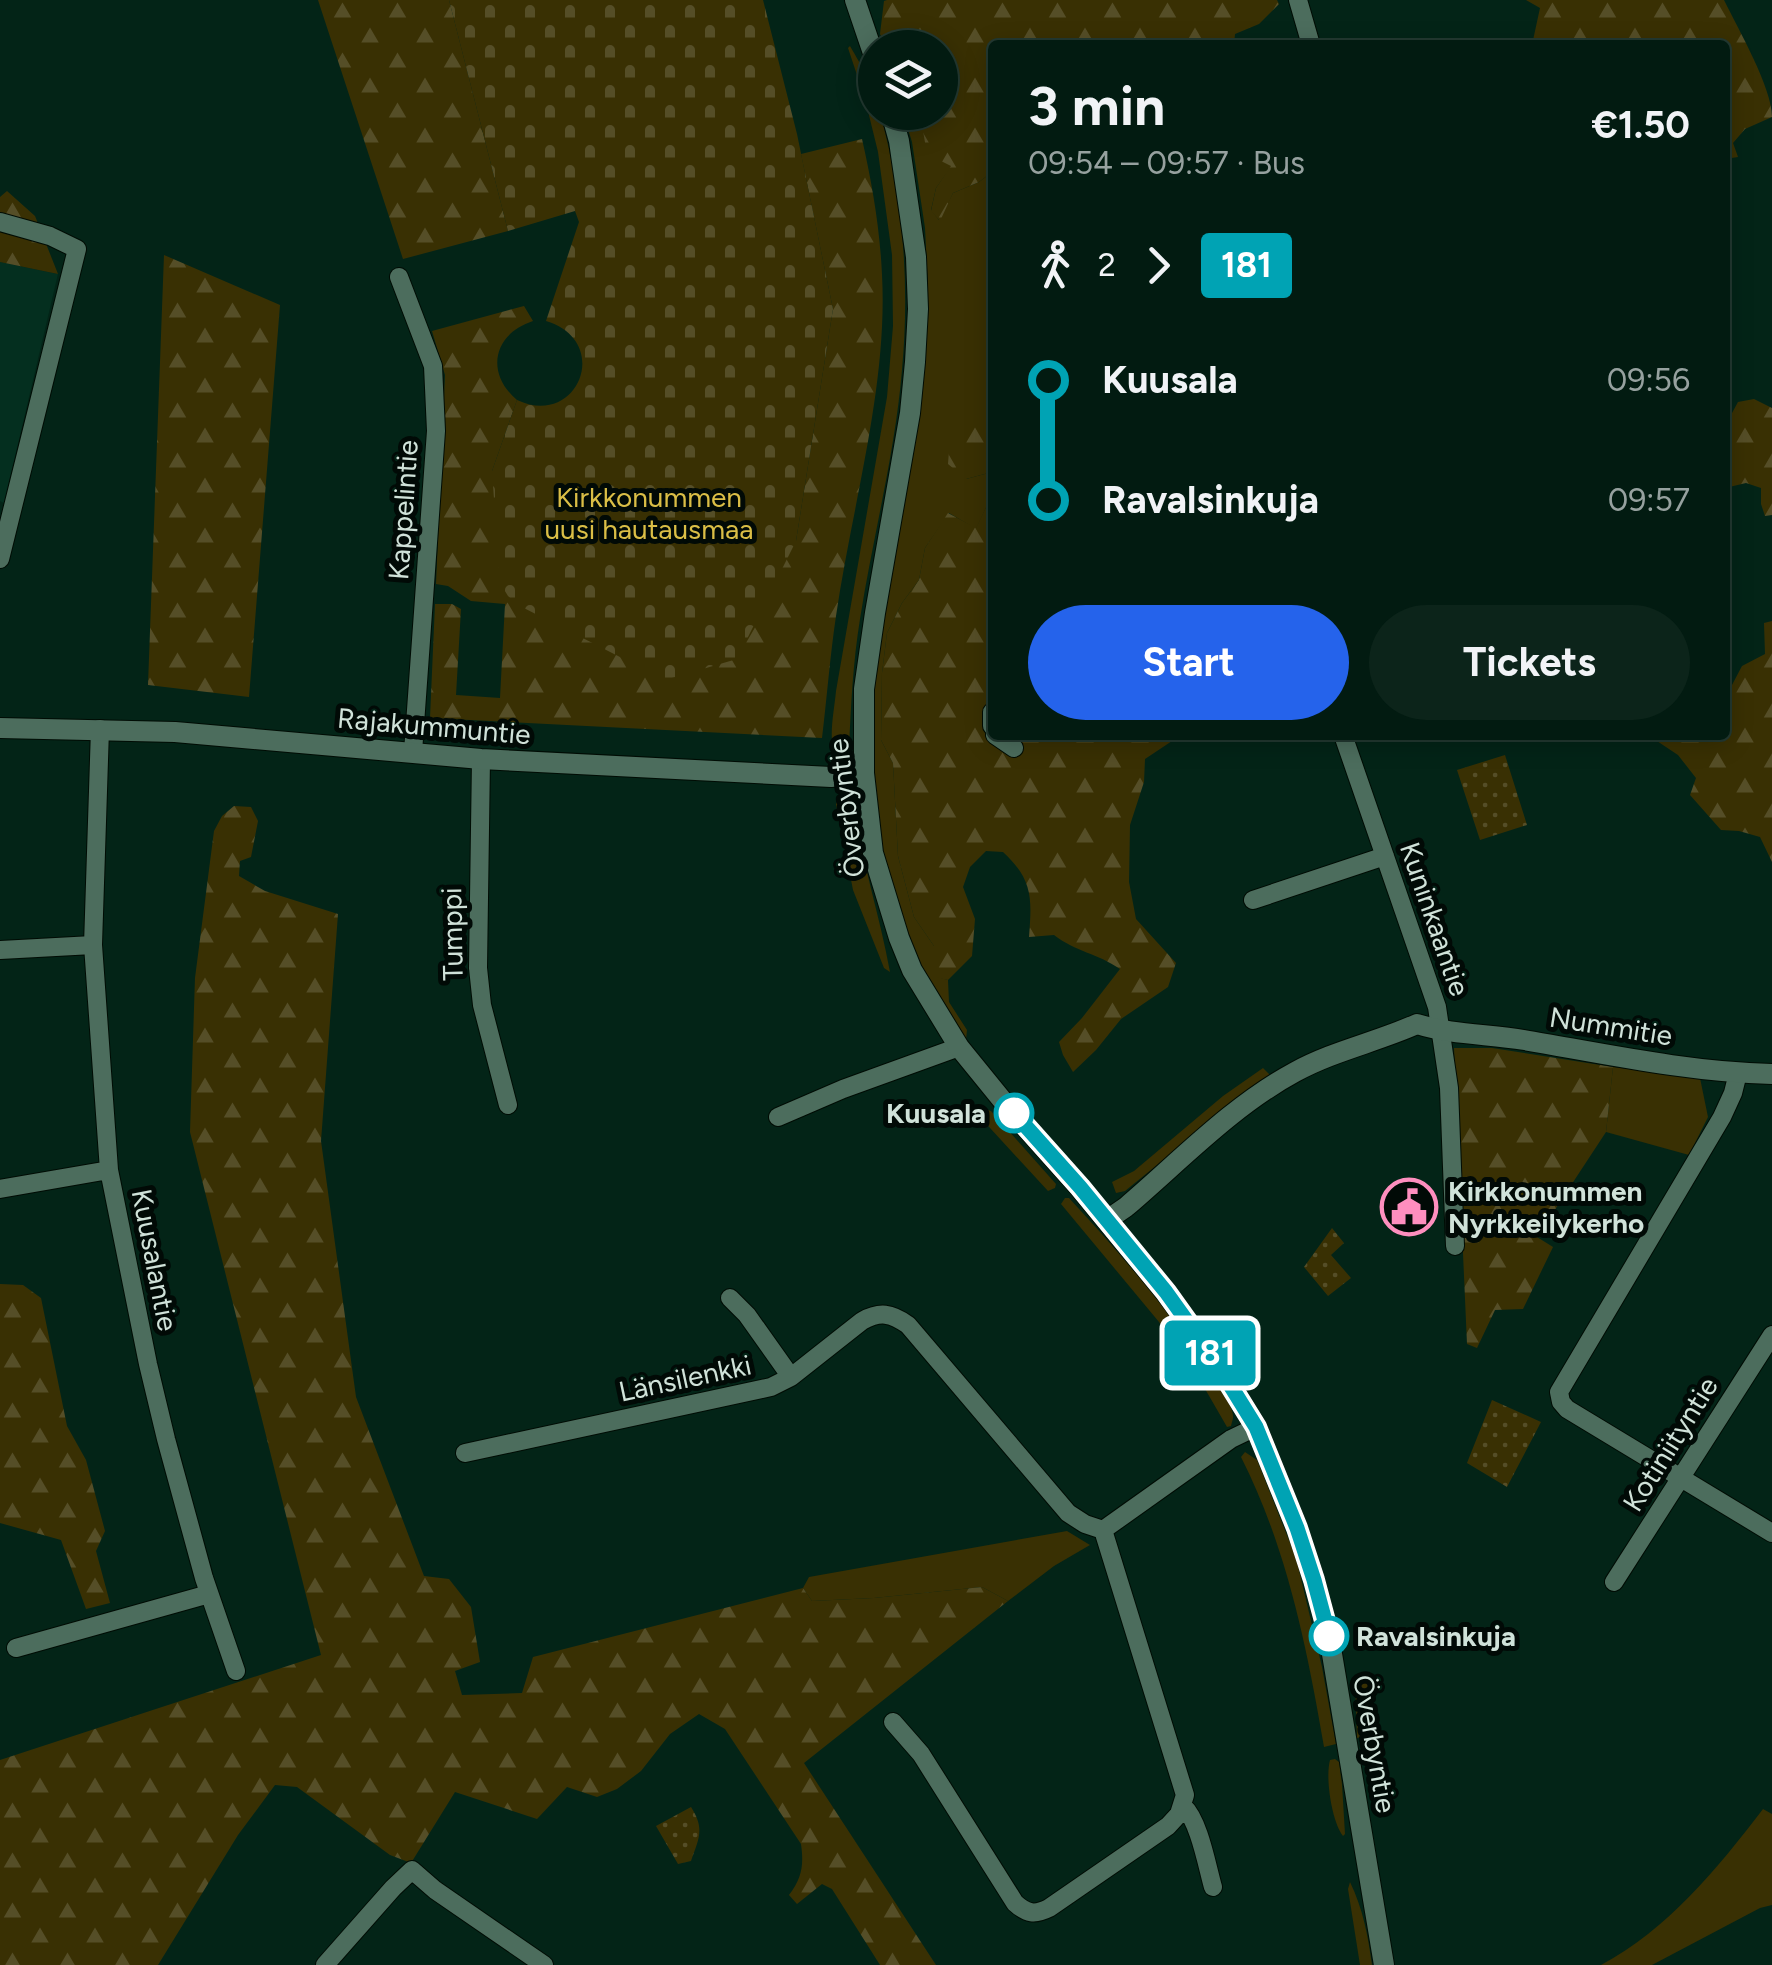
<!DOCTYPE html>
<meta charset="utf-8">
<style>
:root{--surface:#021b11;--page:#0c241a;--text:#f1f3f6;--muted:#96a19f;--line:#233931;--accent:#2563eb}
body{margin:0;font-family:Figtree,sans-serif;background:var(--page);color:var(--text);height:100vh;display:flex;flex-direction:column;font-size:38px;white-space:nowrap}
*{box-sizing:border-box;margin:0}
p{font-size:32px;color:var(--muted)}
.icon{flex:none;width:55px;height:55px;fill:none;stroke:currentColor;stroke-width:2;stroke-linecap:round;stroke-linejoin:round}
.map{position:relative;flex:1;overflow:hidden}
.drawer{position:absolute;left:988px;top:40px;width:742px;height:700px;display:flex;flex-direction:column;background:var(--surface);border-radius:10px;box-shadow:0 5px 25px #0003,0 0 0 2px var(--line)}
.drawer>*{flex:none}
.badge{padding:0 20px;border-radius:8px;font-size:35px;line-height:65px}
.buttons{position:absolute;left:858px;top:30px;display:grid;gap:20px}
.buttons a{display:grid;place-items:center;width:100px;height:100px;border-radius:50%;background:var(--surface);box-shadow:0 5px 25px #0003,0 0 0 2px var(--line);font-size:50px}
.map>.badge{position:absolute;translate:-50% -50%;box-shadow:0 0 0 5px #fff}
.legs{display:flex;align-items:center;gap:15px;height:110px;padding:0 40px;font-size:32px}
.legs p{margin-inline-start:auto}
.head{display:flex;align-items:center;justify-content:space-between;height:170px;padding:0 40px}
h1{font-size:55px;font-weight:700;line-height:75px}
.action{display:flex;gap:20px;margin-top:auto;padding:20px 40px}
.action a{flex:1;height:115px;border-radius:60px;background:var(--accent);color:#fff;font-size:40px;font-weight:700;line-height:115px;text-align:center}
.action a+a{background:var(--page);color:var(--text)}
ul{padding:0 40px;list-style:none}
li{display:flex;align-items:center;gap:35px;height:120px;font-size:38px}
li i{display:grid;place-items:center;width:15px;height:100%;margin:0 12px;background:currentColor}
li i::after{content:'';width:25px;height:25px;margin:-12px;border:8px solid;border-radius:50%;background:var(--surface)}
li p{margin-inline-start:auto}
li:first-child i{background:linear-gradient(#0000 50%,currentColor 0)}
li:last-child i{background:linear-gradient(currentColor 50%,#0000 0)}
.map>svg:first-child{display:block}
.built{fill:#042f1f}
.grass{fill:#393003}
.forest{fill:url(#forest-firs)}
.cemetery{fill:url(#cemetery-stones)}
.park{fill:url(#park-dots)}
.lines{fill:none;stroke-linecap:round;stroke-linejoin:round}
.minor-casing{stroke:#000c04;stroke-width:20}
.tertiary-casing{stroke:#000c04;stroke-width:22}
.minor{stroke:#4c6d5d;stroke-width:18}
.tertiary{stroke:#4c6d5d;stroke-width:20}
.line-1-casing{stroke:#fff;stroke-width:22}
.line-1{stroke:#00a3b4;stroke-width:15}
.stop-1-dot{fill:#fff;stroke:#00a3b4;stroke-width:5}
.labels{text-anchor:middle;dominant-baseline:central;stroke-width:10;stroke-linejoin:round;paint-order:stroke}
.park-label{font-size:28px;fill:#dabe46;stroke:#010a06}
.street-label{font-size:28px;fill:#d0e2d9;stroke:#010a06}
.stop-label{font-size:28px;font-weight:bold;fill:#d0e2d9;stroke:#010a06;text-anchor:end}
.poi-label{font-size:28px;font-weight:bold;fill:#d0e2d9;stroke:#010a06;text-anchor:start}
</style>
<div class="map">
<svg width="1772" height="1965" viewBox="0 0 1772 1965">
<defs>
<pattern id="forest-firs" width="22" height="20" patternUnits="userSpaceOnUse" patternTransform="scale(2.5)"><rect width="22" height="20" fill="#393003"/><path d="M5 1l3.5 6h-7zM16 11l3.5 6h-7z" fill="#554e27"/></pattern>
<pattern id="cemetery-stones" width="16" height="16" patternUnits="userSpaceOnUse" patternTransform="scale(2.5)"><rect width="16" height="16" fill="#393003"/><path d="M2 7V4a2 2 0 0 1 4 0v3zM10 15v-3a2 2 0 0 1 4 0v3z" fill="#554e27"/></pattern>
<pattern id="park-dots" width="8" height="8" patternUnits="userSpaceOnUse" patternTransform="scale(2.5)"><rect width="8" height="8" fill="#393003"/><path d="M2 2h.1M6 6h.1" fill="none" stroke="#554e27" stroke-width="1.8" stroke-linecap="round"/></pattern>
</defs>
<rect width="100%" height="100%" fill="#032417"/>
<path class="built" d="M0,262l58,12 -54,229 -4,-2z"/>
<path class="grass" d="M850,46c13,23 25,40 25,66l5,1c23,82 30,171 22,257 -7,84 -29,166 -42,249 -7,43 -9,86 -11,130l-5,8 -7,4c-10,-20 -3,-48 -1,-70l51,-294 6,-71 -1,-71 -14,-103 -13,-53 -17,-51z
M920,112l32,54 -16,22 -5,22 8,10 14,-27 26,-11 13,-10v229l-26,78 26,-7v23l-16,34 -27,-16 -24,35 -6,32 -17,23 -15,30 -5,40 -1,67 12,23 5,93 16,61 20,29v30l14,4 1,22 18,28 -1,10 -45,-73 -20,-48 -18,-69 -12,-81 3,-99 52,-322 2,-60 -3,-60 -13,-86 -9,-29z
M840,793l7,4 7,10c8,56 26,109 36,165l-6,-4 -31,-78 -17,-86z
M1613,1067l87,11 8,39 -19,38 -83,-23z
M1263,1068l8,8 -50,37 -96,78 -9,2 -4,-11 22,-11 89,-75z
M985,1109l6,2 65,73 -1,4 -7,3 -69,-75 2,-6z
M1065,1198h4c50,54 99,110 138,172 8,12 20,26 25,41 2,7 1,7 -1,15l-4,1 -30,-52 -38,-53 -98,-118z
M1245,1452l12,8 39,98 26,109 14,77 -12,3c-17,-99 -37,-199 -83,-290z
M1067,1531l23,14 -36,21 -46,35 -26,-14 -108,11 -62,3 -9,-13 6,-11z
M1367,1679l9,2 -9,55 -10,2 -2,-58z
M1335,1759l4,3 3,22 3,50 -2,2c-11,-14 -18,-58 -13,-76z
M1763,1809l9,5v91l-12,3 -108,57h-51c67,-36 116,-96 162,-156z
M1350,1882c13,27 18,53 22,83h-12l-12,-76z"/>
<path class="forest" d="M318,0h131l59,231 -105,28z
M887,0h390l2,4 -20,20 -24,10 -1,11h-242v127l-13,10 -26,11 -13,28 -9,-10 5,-23 15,-22 -24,-12 -7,-41 20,-1v-64l-53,-1 -7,-13 4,-33z
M1526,0h198c14,29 48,87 48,117l-27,12 -12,14 5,14 -13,2v-114h-193l8,-37z
M862,139c10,44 18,90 20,136 6,111 -30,231 -46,341 -6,40 -9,81 -14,122l-392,-20 5,-114h17l9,5 -5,86 44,3 5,-94 -34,-3 -23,-15 -12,-2 9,-209 -13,-44 92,-25 9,15c-40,13 -48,52 -16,79l-25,71 304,70 37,-232 -32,-155z
M7,191l28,25 23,58 -58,-12v-65z
M164,255l116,50 -31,392 -101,-12z
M1754,399l18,9v107l-7,1 -4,-12v-16l-15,-5 -21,5v-62l13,-24z
M992,401v71l-26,7 -18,-15 2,-26 16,-19 21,-2z
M992,495v240h189l-36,24 -1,23 -14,43 -1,57 7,37 40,44 -8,24 -47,32 -25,31 -23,22 -10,-17 -4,-13 23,-24 38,-49c-23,-16 -44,-17 -66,-34l-25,2c3,-39 4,-57 -26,-85l-17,-1 -16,16 -7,20 12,32 -3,37 -24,24 -14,-3v-31l-20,-29 -16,-61 -5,-93 -12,-23 1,-67 5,-40 15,-30 17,-23 6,-32 23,-35 28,15z
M1772,621v241l-12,-25 -21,-6 -18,-1 -31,-35 6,-17 -18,-23 -21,-14 -3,-6h71v-46l7,-4 10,-19 23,-12 -1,-31z
M234,806l17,1 7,14 -7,36 -11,4 -1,15 26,15 73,23 -17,227 35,256 68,179 25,3 22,28 9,55 -25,9 7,24 60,-2 11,-36 270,-69 9,13 62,-3 108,-11 26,14 -204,162 132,202h-56l-48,-76 -10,-5 -25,20 -8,-9c13,-17 15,-30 12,-51l-76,-115 -26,-15 -29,20 -29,37 -24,18 -20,8 -30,-10 -30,32 -82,-27 -44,71 -21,-8 -93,-68 -22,-2 -37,50 -80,130h-158v-205l321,-105 -131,-523 5,-154 19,-147 8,-15z
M1454,1048h38l121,19 -7,65 -69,105 16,10 -30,62 -28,1 -18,38 -10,-4z
M0,1284l23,1 18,13 26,128 19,34 19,71 -9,20 14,52 -24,6 -25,-69 -61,-17z"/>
<path class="cemetery" d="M449,0h314l34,134 36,175 -37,232 -59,118 -72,21 -147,-75 -10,-9 -8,-13 -8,-112 25,-71c61,29 96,-59 29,-79l33,-99 -4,-11 -67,20z"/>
<path class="park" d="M1505,755l22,70 -47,15 -23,-70z
M1332,1228l12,15 -13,12 20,23 -23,18 -24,-29z
M1492,1400l49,22 -34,65 -40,-24z
M691,1807c14,22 8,31 0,54l-13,3 -22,-38z"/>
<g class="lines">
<g class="minor-casing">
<path id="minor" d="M1298,0l13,45
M0,222l50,14 27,13 -77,310
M399,277l34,89 3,65 -23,321
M992,712v14
M100,729l-7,216 16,225 39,194 18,75 38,139 32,93
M995,735l19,13
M1343,735l94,272 12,81 6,158
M481,759l-3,209 4,37 26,100
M1253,900l132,-44
M0,950l93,-5
M1738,1073l-5,20 -11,24 -163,275 2,10 6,7 205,124
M778,1117l65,-28 116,-42
M0,1189l109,-19
M730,1298l17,17 44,62
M465,1453l306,-66 20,-10 71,-56c18,-10 29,-8 46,4l160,188 17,11 18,6
M1103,1530l128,-91 25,-12
M1614,1582l158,-247
M16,1648l193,-54
M893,1722l28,32 94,149c12,11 20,12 34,5l119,-82 11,-12 6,-19 -82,-265
M1183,1806c16,14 24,60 30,81
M325,1965l68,-77 19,-18 23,20 109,75"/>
</g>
<g class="tertiary-casing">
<path id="tertiary" d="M855,0l20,59
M891,112l8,29 17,116 2,52 -3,53 -5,51 -35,200 -11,76v84l9,80 26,85 13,32 47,77 48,59 72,81 87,106 48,66 42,68 41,101 17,52 15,56 55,329
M0,728l175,4 306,27 350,18 33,-4
M1107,1220l19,-13c54,-46 106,-101 169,-135 38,-21 82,-30 122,-48 35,11 71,10 107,16 82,14 165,32 248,34"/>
</g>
<use href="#minor" class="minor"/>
<use href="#tertiary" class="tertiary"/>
</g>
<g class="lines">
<g class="line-1-casing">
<path id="line-1" d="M1014,1113l66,74 86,105 48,67 42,68 41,101 17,52 15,56"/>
</g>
<use href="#line-1" class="line-1"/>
</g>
<defs>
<g id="civic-ring" transform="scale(2.875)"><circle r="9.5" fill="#010a06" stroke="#fe8ebe" stroke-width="1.5"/><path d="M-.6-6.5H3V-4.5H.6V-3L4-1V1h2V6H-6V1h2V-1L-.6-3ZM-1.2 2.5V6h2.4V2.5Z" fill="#fe8ebe"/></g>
</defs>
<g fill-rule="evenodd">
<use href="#civic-ring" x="1409" y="1207"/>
</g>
<g class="stop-1-dot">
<circle cx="1014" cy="1113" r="18"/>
<circle cx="1329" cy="1636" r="18"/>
</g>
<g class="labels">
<g class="park-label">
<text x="649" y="497">Kirkkonummen<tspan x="649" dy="32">uusi hautausmaa</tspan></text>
</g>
<g class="street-label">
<text transform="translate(403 510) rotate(-86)">Kappelintie</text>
<text transform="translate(434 726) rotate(5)">Rajakummuntie</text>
<text transform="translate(846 808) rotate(-97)">Överbyntie</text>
<text transform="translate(1435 919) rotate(71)">Kuninkaantie</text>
<text transform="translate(452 934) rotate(-91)">Tumppi</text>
<text transform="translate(1611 1026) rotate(9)">Nummitie</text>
<text transform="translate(155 1260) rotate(79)">Kuusalantie</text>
<text transform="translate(685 1378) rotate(-12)">Länsilenkki</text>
<text transform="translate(1670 1444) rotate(-58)">Kotiniityntie</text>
<text transform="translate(1375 1744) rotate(80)">Överbyntie</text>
</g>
<g class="stop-label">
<text x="986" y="1113">Kuusala</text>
<text x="1356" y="1636" text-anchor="start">Ravalsinkuja</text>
</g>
<g class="poi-label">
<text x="1448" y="1191">Kirkkonummen<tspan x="1448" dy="32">Nyrkkeilykerho</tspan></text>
</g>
</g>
</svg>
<div class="buttons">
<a><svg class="icon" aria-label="layers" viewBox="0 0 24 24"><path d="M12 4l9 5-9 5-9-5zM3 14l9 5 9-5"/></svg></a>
</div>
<b class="badge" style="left:1210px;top:1353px;background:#00a3b4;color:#fff">181</b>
<section class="drawer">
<div class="head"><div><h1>3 min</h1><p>09:54 – 09:57 · Bus</p></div><b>€1.50</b></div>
<div class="legs"><svg class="icon" aria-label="walk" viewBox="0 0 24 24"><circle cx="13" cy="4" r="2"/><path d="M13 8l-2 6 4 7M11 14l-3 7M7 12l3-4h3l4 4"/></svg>2<svg class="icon" aria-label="forward" viewBox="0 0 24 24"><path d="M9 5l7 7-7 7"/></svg><b class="badge" style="background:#00a3b4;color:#fff">181</b></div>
<ul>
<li><i style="color:#00a3b4"></i><b>Kuusala</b><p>09:56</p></li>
<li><i style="color:#00a3b4"></i><b>Ravalsinkuja</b><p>09:57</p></li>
</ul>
<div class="action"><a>Start</a><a>Tickets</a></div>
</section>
</div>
